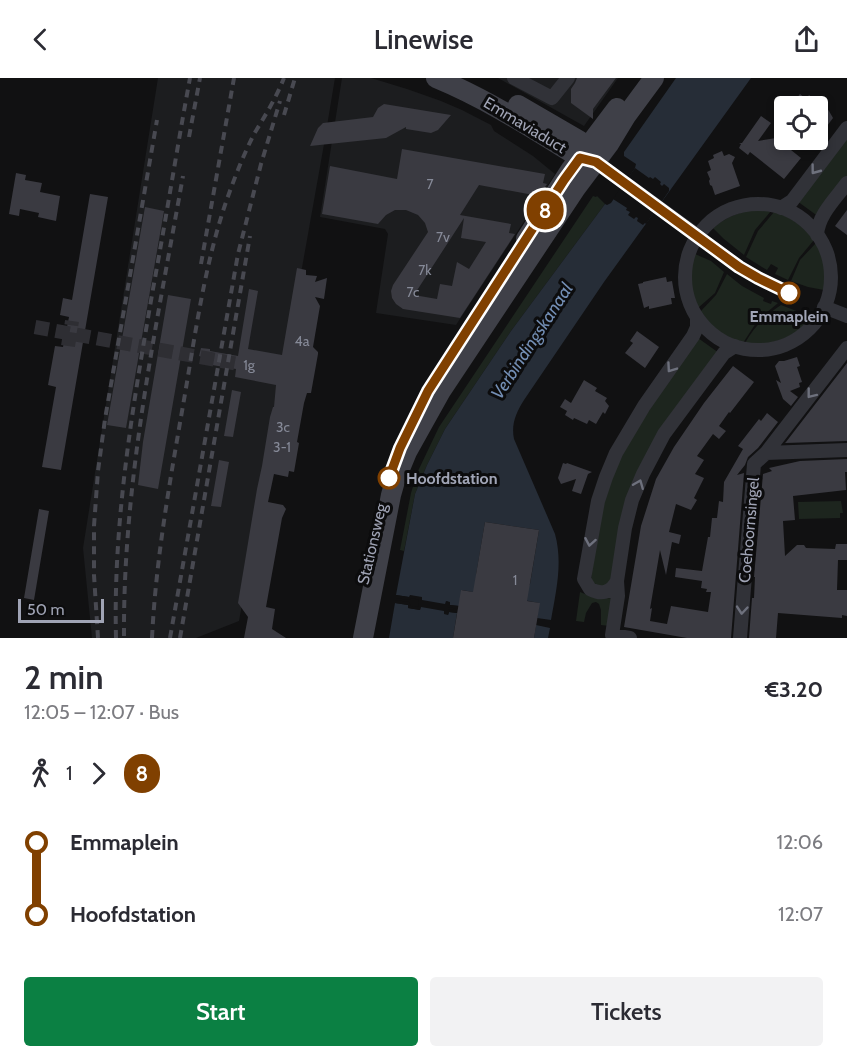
<!DOCTYPE html>
<meta charset="utf-8">
<style>
:root{--surface:#fff;--page:#f2f2f3;--text:#2b2b33;--muted:#7c7c81;--accent:#0b8043}
body{margin:0;font-family:Cabin,sans-serif;background:var(--page);color:var(--text);height:100vh;display:flex;flex-direction:column;font-size:22px;white-space:nowrap}
*{box-sizing:border-box;margin:0}
p{font-size:20px;color:var(--muted)}
.icon{flex:none;width:33px;height:33px;fill:none;stroke:currentColor;stroke-width:2;stroke-linecap:round;stroke-linejoin:round}
.map{position:relative;height:560px;overflow:hidden}
.drawer{display:flex;flex-direction:column;background:var(--surface);flex:1}
.drawer>*{flex:none}
.badge{padding:0 12px;border-radius:20px;font-size:21px;line-height:39px}
.buttons{position:absolute;left:774px;top:18px;display:grid;gap:12px}
.buttons a{display:grid;place-items:center;width:54px;height:54px;border-radius:6px;background:var(--surface);box-shadow:0 3px 9px #0003;font-size:30px}
.scale{position:absolute;left:18px;bottom:15px;width:86px;box-sizing:border-box;padding-left:6px;border:3px solid #a0a4b5;border-top:0;font-size:16px;line-height:21px;white-space:nowrap;color:#a0a4b5;-webkit-text-stroke:4px #0c0c0d;paint-order:stroke}
.map>.badge{position:absolute;translate:-50% -50%;box-shadow:0 0 0 3px #fff}
.legs{display:flex;align-items:center;gap:9px;height:66px;padding:0 24px;font-size:20px}
.legs p{margin-inline-start:auto}
.summary{display:flex;align-items:center;justify-content:space-between;height:102px;padding:0 24px}
h1{font-size:33px;font-weight:600;line-height:45px}
.primary-button{display:flex;gap:12px;margin-top:auto;padding:12px 24px}
.primary-button a{flex:1;height:69px;border-radius:6px;background:var(--accent);color:#fff;font-size:24px;font-weight:600;line-height:69px;text-align:center}
.primary-button a+a{background:var(--page);color:var(--text)}
ul{padding:0 24px;list-style:none}
li{display:flex;align-items:center;gap:21px;height:72px;font-size:22px}
li i{display:grid;place-items:center;width:9px;height:100%;margin:0 8px;background:currentColor}
li i::after{content:'';width:15px;height:15px;margin:-8px;border:4px solid;border-radius:50%;background:var(--surface)}
li p{margin-inline-start:auto}
li:first-child i{background:linear-gradient(#0000 50%,currentColor 0)}
li:last-child i{background:linear-gradient(currentColor 50%,#0000 0)}
header{display:flex;justify-content:space-between;align-items:center;height:78px;padding:0 24px;background:var(--surface);font-size:27px;font-weight:600}
.map>svg:first-child{display:block}
.built{fill:#1c1d1f}
.green{fill:#1d251e}
.water{fill:#262d37}
.pier{fill:#111112}
.building{fill:#3a3a41;fill-rule:evenodd}
.lines{fill:none;stroke-linecap:round;stroke-linejoin:round}
.street-tunnel{stroke:#2e2e33;stroke-width:14;stroke-dasharray:14 7;stroke-linecap:butt}
.street{stroke:#313238;stroke-width:14}
.secondary{stroke:#3f4048;stroke-width:20}
.rail{stroke:#484951;stroke-width:4;stroke-dasharray:8 6;stroke-linecap:butt}
.oneway{stroke:#6e717d}
.line-1-casing{stroke:#fff;stroke-width:14}
.line-1{stroke:#804000;stroke-width:9}
.stop-1-dot{fill:#fff;stroke:#804000;stroke-width:3}
.labels{text-anchor:middle;dominant-baseline:central;stroke-width:6;stroke-linejoin:round;paint-order:stroke}
.number-label{font-size:14px;fill:#868a98}
.street-label{font-size:16px;fill:#a0a4b5;stroke:#0c0c0d}
.stop-label{font-size:16px;font-weight:bold;fill:#a0a4b5;stroke:#0c0c0d}
.water-label{font-size:18px;font-style:italic;fill:#738eb4;stroke:#0c0c0d}
</style>
<header><svg class="icon" aria-label="back" viewBox="0 0 24 24"><path d="M15 5l-7 7 7 7"/></svg>Linewise<svg class="icon" aria-label="share" viewBox="0 0 24 24"><path d="M12 15V3M7 8l5-5 5 5M5 13v7h14v-7"/></svg></header>
<div class="map">
<svg width="847" height="560" viewBox="0 0 847 560">
<rect width="100%" height="100%" fill="#111112"/>
<path class="built" d="M158,0h177l-12,72 -84,471 -43,17h-104l-9,-90z
M342,0h29l36,11 34,12 21,9 29,15 3,6 39,25 22,18 -99,151 -80,-12 12,-79 -3,-5 -65,-12z
M498,0h120l-34,48z"/>
<path class="green" d="M847,55v44l-28,40 -22,-16z
M593,118l3,1 1,-1 8,8 -94,127 -66,98 -18,36 -12,29 -11,57 -4,-1 11,-57 7,-22 21,-44z
M754,132l17,1 -16,19 -11,25 -20,-16 -11,-11c12,-10 25,-16 41,-18z
M774,134c17,5 29,14 40,28l-15,18 -11,22 -13,-6 3,-6 -7,-4 -4,6 -21,-13 12,-26z
M816,165c8,15 10,30 8,47l-16,-3 -17,-6 9,-21z
M695,176l16,7 13,11 -9,21 -17,15c-8,-17 -9,-36 -3,-54z
M727,196l15,12 22,12 -1,3 8,3 1,-3 6,2 -20,17 -15,23c-19,-6 -32,-16 -43,-31l16,-17z
M781,227l31,12c-17,21 -41,30 -67,26 9,-16 21,-28 36,-38z
M698,260l21,15 -70,99 -36,129 -10,6 -12,-4 4,-55 24,-73z
M841,423l2,12h-3v5l-41,1 -1,-17z
M580,514c11,5 22,7 34,6l-4,28 -9,-1v-15l-2,-6 -3,-2 -4,1 -6,10 -2,9 -8,-1z"/>
<path class="water" d="M676,0h75l-147,204 -80,118c-8,13 -13,24 -10,39l41,95c8,29 1,57 -4,86l-14,-2 2,-15 -21,-4 12,-15 9,-54 -54,-8 -9,53 7,19 -21,-4 -3,16 -9,-1 -3,-4 1,14 1,-3 8,1 -4,25h-64l6,-35 13,2v3l12,2 2,-13h-13l-13,-2 19,-101 12,-29 18,-36 66,-98 94,-127 2,1 4,-2 24,-35 1,-4 -12,-8v-4z
M536,547l14,3 -2,10h-14z"/>
<path class="pier" d="M635,90l14,10 1,-1 3,2 2,-2 6,5 -1,2 2,2 2,-2 5,4v3l-23,33 -1,-1 -2,2 -6,-4 1,-3 -2,-1 -2,2 -6,-4 2,-3 -4,-2 1,-2 -14,-9z
M396,517l13,2 1,-2 12,2v3l23,4 1,-3 4,1v3l9,1 -1,3 -10,-2v2l10,1 -1,3 -8,-1 -1,3 -4,-1v-3l-23,-4 -1,3 -12,-2v-3l-13,-2v-3l14,2 2,4 7,1 1,-7 -7,-2 -3,2 -13,-2z"/>
<path class="building" d="M577,0h39l-23,31v10l-22,-16v-14l4,-6z
M800,16l6,5 3,-4 9,7v-5l11,14 4,7 -15,20v-32h-28z
M384,26l67,11 -13,15 -7,3 -25,-4v-2l-20,11 -76,8 8,-18 5,-5 50,-6 5,-9z
M761,38l10,7 -13,18 18,-3 25,20 -17,21 -34,-27 -2,3 -9,-7 2,-4 -2,-1h3z
M402,71l143,25 -2,9 4,1 -8,12 -60,-11 -19,30 51,9 -2,9 6,1 -55,84 -57,-9 -7,-5 -4,-6 -1,-7 2,-6 35,-53 -3,-9 -7,-8 -12,-5h-11l-9,5 -8,9 -56,-10 8,-48 67,13zM464,140l-3,20 25,4 -17,27 -12,-7 -5,24 -12,-2 -3,15 -23,-4z
M722,73l2,5 5,-2 6,3 -3,6 8,23 -25,9 -3,-9 -2,-1 -1,-4 1,-2 -3,-7 4,-2 -3,-9 6,-3 -1,-3z
M16,95l10,2 -1,5 17,3 -2,9 20,4 -4,25 -18,-4 1,-4 -19,-4 -1,7 -10,-2z
M90,116l18,3 -47,273 -19,-3 14,-80 -8,-2 7,-39 8,1 6,-30 -9,-2 3,-17 9,2z
M145,129l19,4 -38,217 -19,-3z
M847,132v25l-12,-9z
M297,190l9,2v5l11,1 -2,6 12,-4 -3,21 -9,-2 5,9 -7,41 5,5v2l-7,39h-4l-3,10 -7,39 2,1 -5,29 -5,-1 -1,6 -14,-3 -6,28 15,3 3,4 -4,9 -16,89 9,2 -3,20 14,9h-42l4,-21 -10,-14 19,-114 5,-23 8,-49 3,-10h1l2,-22 -41,-8 1,-8 -36,-6 2,-6 -3,-1 2,-8 9,1v2l28,5 11,-67 9,2 -10,58 34,6z
M666,199l1,5 5,-1 3,17h-4l1,6 -23,5v-3l-5,2 -6,-24 5,-1v-1z
M168,217l23,4 -33,190 -20,-4 5,-43z
M637,253l22,16 -14,21 -20,-15 8,-10 -3,-2z
M797,279l3,9 -3,1 5,15 -3,1 1,4 -10,4 8,6 -7,9 -8,-7 -7,-19 5,3 -6,-17 4,-5h5z
M847,285v78l-62,2 1,-1z
M733,288l21,16 -24,31 -1,-1 -10,14 7,5 -7,8 -6,-5 -16,22 7,4 -9,14 9,4 -10,20 3,2 -6,10 -15,-6 -7,28 12,3 -2,9 -7,-2 -6,33 -6,-25 -10,59 2,-1 -2,13 17,3 4,-18 37,6 3,-20h-5l1,-3 -6,-1 1,-7 -27,-4 1,-9 26,3 6,-34h2l2,-19h5l2,-17 4,1 1,-20 19,-33 -5,-3 21,-27 2,2 6,-8 11,9 -20,26 -10,9 -3,8 -8,10 7,-2 -13,165h-44l-63,-11 17,-101 15,-47 18,-32 30,-44z
M584,302l13,8 -2,3 12,7 -2,3 4,5 -4,8 -2,-2 -7,12 -7,-4 -2,4 -13,-6 -1,2 -8,-5 2,-4 -7,-4 5,-8 6,4z
M232,312l9,2 -8,45 -9,-1z
M847,381v13h-2l1,18 -53,6 2,24 -12,1 2,35 12,-11h7l2,3 29,1 1,-5h11v16h-9l-1,30h10v26l-5,-1v3l-64,-5 -2,25h-27l3,-40h2l1,-21h-1l9,-103 9,-3 -3,-3 31,-7z
M219,382l10,2 -8,45 -10,-1z
M563,385l3,1 1,-1 25,9 -4,2 -7,20 -9,-3 4,-12 -15,5 -3,-6z
M39,431l10,2 -15,89 -10,-2z
M485,444l54,8 -12,71 13,2 -6,35h-81l8,-48 12,2z"/>
<g class="lines">
<path class="street-tunnel" d="M35,249l203,37
M68,268l4,-25"/>
<path class="street" d="M514,0l38,20 16,-20
M596,84l102,74
M685 199a73 73 0 1 1 146 0a73 73 0 1 1-146 0Z
M781,130l11,-7 55,-73
M817,157c1,-20 19,-37 30,-52
M824,229l23,9
M766,375l81,-3
M617,503c-6,12 -16,14 -27,8l-6,-10 14,-78 8,-24 10,-24 28,-47 49,-70 4,-9v-10
M630,560l-18,-3 6,-39 -1,-15 8,-53 7,-28 11,-26 21,-40 60,-81 11,-7
M740,560l14,-174 12,-11 81,-105"/>
<path class="secondary" d="M436,0c51,21 97,51 144,80l12,3
M518,27l62,36 9,6 4,10
M526,161l45,-70 46,-61
M363,560l28,-143 4,-14 12,-29 34,-61 135,-203 33,-44 17,-28 28,-38"/>
<path class="rail" d="M284,37l11,-37
M189,59l11,-59
M201,186l33,-186
M124,558c-1,-155 32,-308 59,-460
M98,560l-4,-63v-49l4,-55 7,-52 52,-299
M116,560c-3,-118 17,-233 37,-349 13,-70 24,-141 37,-211
M152,560c4,-82 19,-163 33,-244 11,-65 20,-130 41,-192 8,-23 17,-46 28,-68 11,-18 22,-36 30,-56
M170,560l68,-384 23,-90 19,-63
M180,560l70,-402"/>
</g>
<defs><path id="oneway-chevron" d="M-2-3.5L2.5 0L-2 3.5" fill="none" stroke-width="1.6" stroke-linecap="round" stroke-linejoin="round" transform="scale(1.5)"/></defs>
<g class="oneway">
<use href="#oneway-chevron" transform="translate(815 92) rotate(127)"/>
<use href="#oneway-chevron" transform="translate(671 290) rotate(125)"/>
<use href="#oneway-chevron" transform="translate(811 316) rotate(128)"/>
<use href="#oneway-chevron" transform="translate(639 406) rotate(-68)"/>
<use href="#oneway-chevron" transform="translate(590 464) rotate(100)"/>
<use href="#oneway-chevron" transform="translate(742 532) rotate(95)"/>
</g>
<g class="lines">
<g class="line-1-casing">
<path id="line-1" d="M389,400l11,-30 28,-57 136,-211 16,-22 16,4 143,105 19,11 31,15"/>
</g>
<use href="#line-1" class="line-1"/>
</g>
<g class="stop-1-dot">
<circle cx="789" cy="215" r="10"/>
<circle cx="389" cy="400" r="10"/>
</g>
<g class="labels">
<g class="number-label">
<text x="430" y="106">7</text>
<text x="443" y="159">7v</text>
<text x="425" y="192">7k</text>
<text x="413" y="214">7c</text>
<text x="302" y="263">4a</text>
<text x="249" y="287">1g</text>
<text x="283" y="349">3c</text>
<text x="282" y="369">3-1</text>
<text x="515" y="502">1</text>
</g>
<g class="street-label">
<text transform="translate(525 47) rotate(31)">Emmaviaduct</text>
<text transform="translate(749 452) rotate(-85)">Coehoornsingel</text>
<text transform="translate(372 466) rotate(-77)">Stationsweg</text>
</g>
<g class="stop-label">
<text x="789" y="238">Emmaplein</text>
<text x="406" y="400" text-anchor="start">Hoofdstation</text>
</g>
<g class="water-label">
<text transform="translate(532 263) rotate(-57)">Verbindingskanaal</text>
</g>
</g>
</svg>
<div class="buttons">
<a><svg class="icon" aria-label="locate" viewBox="0 0 24 24"><circle cx="12" cy="12" r="6"/><path d="M12 2v4M12 18v4M2 12h4M18 12h4"/></svg></a>
</div>
<div class="scale">50 m</div>
<b class="badge" style="left:545px;top:132px;background:#804000;color:#fff">8</b>
</div>
<section class="drawer">
<div class="summary"><div><h1>2 min</h1><p>12:05 – 12:07 · Bus</p></div><b>€3.20</b></div>
<div class="legs"><svg class="icon" aria-label="walk" viewBox="0 0 24 24"><circle cx="13" cy="4" r="2"/><path d="M13 8l-2 6 4 7M11 14l-3 7M7 12l3-4h3l4 4"/></svg>1<svg class="icon" aria-label="forward" viewBox="0 0 24 24"><path d="M9 5l7 7-7 7"/></svg><b class="badge" style="background:#804000;color:#fff">8</b></div>
<ul>
<li><i style="color:#804000"></i><b>Emmaplein</b><p>12:06</p></li>
<li><i style="color:#804000"></i><b>Hoofdstation</b><p>12:07</p></li>
</ul>
<div class="primary-button"><a>Start</a><a>Tickets</a></div>
</section>
